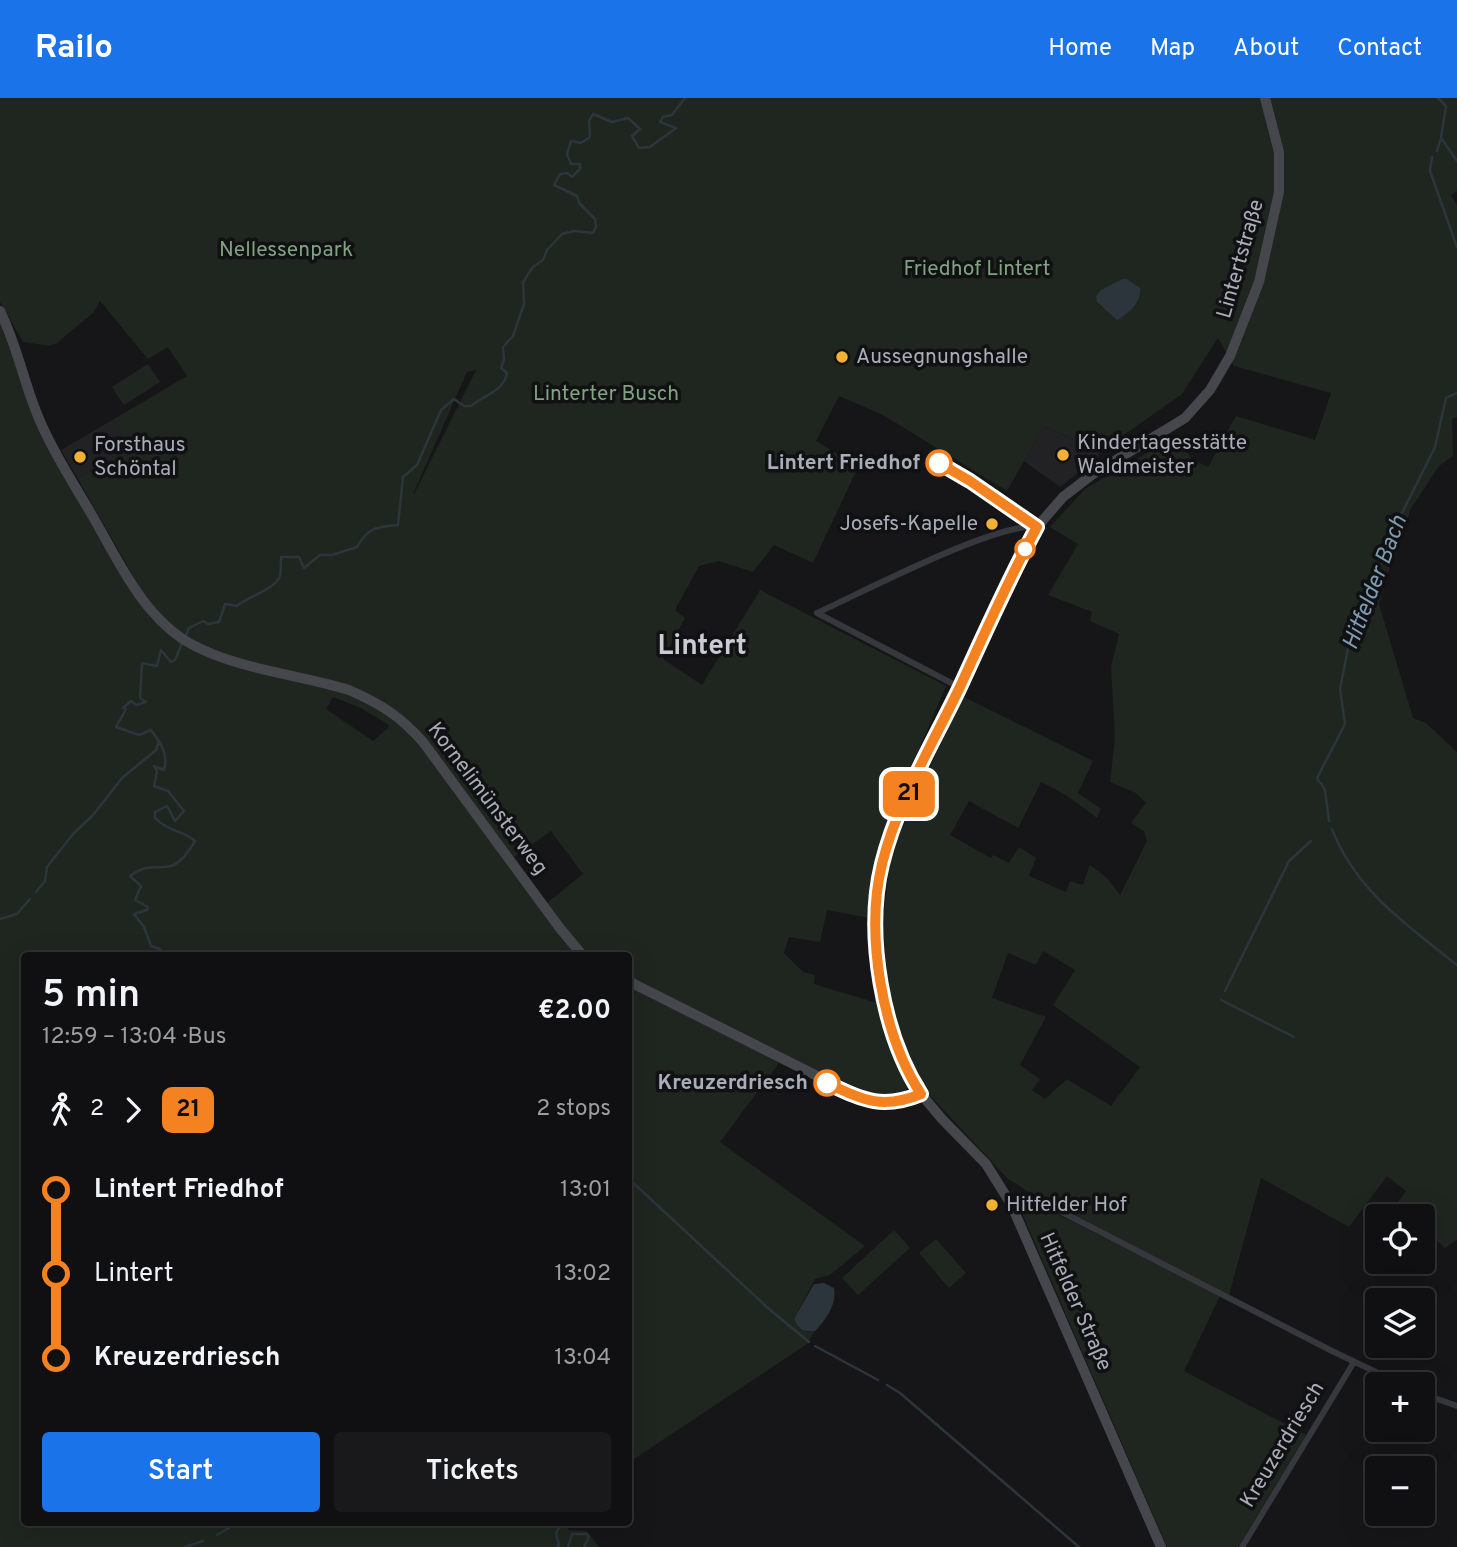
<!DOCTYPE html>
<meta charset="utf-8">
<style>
:root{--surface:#101012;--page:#19191b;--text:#f1f3f6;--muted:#9c9d9f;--line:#303032;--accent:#1a73e8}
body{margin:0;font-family:Overpass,sans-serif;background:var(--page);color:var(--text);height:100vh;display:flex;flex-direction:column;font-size:26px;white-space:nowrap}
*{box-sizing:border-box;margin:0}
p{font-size:23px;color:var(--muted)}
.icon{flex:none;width:38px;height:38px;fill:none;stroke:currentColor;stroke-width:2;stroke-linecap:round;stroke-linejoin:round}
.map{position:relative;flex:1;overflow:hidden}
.sheet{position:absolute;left:21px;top:854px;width:611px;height:574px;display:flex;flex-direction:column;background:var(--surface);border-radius:7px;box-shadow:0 7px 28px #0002,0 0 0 2px var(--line)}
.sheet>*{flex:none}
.badge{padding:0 14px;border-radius:10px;font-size:24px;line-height:46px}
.tools{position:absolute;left:1365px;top:1106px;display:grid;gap:14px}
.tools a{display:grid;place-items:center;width:70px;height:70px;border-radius:7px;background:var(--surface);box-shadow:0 7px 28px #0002,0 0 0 2px var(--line);font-size:35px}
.map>.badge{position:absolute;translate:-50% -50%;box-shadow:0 0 0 4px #fff}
.legs{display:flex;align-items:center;gap:10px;height:77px;padding:0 21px;font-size:23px}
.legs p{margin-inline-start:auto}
.overview{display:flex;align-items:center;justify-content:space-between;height:119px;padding:0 21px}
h1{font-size:38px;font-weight:600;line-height:52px}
.button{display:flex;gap:14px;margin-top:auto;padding:14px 21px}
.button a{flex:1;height:80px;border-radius:7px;background:var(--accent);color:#fff;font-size:28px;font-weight:600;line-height:80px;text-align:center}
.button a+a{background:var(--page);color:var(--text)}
ul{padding:0 21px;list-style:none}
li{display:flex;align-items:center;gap:24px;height:84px;font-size:26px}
li i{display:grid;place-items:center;width:10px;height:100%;margin:0 9px;background:currentColor}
li i::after{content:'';width:18px;height:18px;margin:-9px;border:5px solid;border-radius:50%;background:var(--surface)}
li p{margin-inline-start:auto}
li:first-child i{background:linear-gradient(#0000 50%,currentColor 0)}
li:last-child i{background:linear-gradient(currentColor 50%,#0000 0)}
header{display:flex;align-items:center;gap:42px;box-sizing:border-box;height:98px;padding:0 35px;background:var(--accent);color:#fff}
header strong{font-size:33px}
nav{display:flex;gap:38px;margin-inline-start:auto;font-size:24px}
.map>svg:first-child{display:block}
.built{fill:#222225}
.green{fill:#1e261f;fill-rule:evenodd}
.water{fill:#2c353c}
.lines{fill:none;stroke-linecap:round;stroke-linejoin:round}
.stream{stroke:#2c353c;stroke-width:2.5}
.street{stroke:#37383d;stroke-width:6}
.secondary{stroke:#45474d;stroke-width:10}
.line-1-casing{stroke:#fff;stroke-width:16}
.line-1{stroke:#f58220;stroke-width:10}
.poi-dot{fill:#f2b134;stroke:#111113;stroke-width:2.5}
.stop-1-dot{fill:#fff;stroke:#f58220;stroke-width:3.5}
.labels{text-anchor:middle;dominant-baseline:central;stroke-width:7;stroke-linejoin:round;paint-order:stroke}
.park-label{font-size:21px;fill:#7fa381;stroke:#111113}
.street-label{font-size:21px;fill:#a8adb8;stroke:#111113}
.poi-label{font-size:21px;fill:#a8adb8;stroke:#111113;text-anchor:start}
.stop-label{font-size:21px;font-weight:bold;fill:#a8adb8;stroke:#111113;text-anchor:end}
.water-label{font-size:23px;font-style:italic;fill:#7f9bb3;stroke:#111113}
.district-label{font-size:28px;font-weight:bold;fill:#c9ccd4;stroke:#111113}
</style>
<header>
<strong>Railo</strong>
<nav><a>Home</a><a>Map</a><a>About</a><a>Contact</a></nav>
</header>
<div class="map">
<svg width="1457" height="1449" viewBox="0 0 1457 1449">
<rect width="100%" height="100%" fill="#161618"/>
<path class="built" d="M114,321l16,29 -52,31 -17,-29z
M1044,328l57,25 -4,7 -37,29 -36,-26z"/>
<path class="green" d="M0,0h1457v93l-6,4 6,10v212l-5,2 1,37 -14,10 -29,44 -6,24 -16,39 -9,31 34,114 13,5 31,29v488l-12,8 -22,-21v-11h-35l18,-25 -19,-15 -38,51 -88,-49 -32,117 -197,-101 -25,-16 -82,-88 -16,-27 -21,-70 -5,-72 8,-68 71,-157 131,65 -15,32 23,16 -4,9 -31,-23 -25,-13 -23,46 -49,-27 -19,34 41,23 2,-3 16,8 10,-16 17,11 -7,18 37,16 4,-11 13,4 7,-20 17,13 13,17 27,-54 -3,-10 -13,-8 15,-20 -10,-10 -26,-11 5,-44 -4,-71 8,-33 -29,-13 2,-9 -44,-17 30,-51 -28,-17 35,-38 91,-53 16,23 16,8 28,-51 79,24 16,-47 -97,-27 -16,-28 -36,56 -81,57 -57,-25 -37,65 -124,-76 -44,-19 -23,45 42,26 -45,96 -39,-18 -21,27 -34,-11 -20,5 -24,44 10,8 -22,41 39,26 58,-95 186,96 -65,152 -11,48 -1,32 -42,-8 -7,32 -31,-5 -5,16 19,19 12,3 -1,9 63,19 20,58 12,25 -6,7 -8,3h-27l-73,-34 -167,-86v-20l-37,-1 -16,-13 -28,-39 36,-29 -32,-43 -37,26 -101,-132 167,230 -556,1v566h546l-2,8 19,1 12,16h-599v-1229l33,95 105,186 13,19 16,14 -8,-19 -15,-18 -66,-116 51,-31 -15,-29 73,-43 -19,-29 -20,12 -48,-58 -6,11 -37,31 -7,3 -27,-4 -23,-40zM476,272l-62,124h-1l54,-122zM333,599l28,11 28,17 -1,3 -15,13 -47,-32zM1043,853l32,19 -22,35 87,62 -29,39 -44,-27 -22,20 -13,-9 8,-11 -20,-14 26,-48 -54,-19 16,-45 28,12z
M148,266l12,18 -36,23 -12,-18z
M628,886l151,79 -59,79 145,104 -35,29 -15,4 -21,40 13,13 8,-1 -8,13 -179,119z
M1029,1104l8,2 183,92 -36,75 122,64 -68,112h-71l-140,-322 -6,-14z
M894,1132l16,18 -52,47 -16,-17z
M936,1141l30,34 -17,15 -30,-35z"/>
<path class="water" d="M1122,181h5l13,9c2,13 -11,26 -23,32l-20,-18 -1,-6 5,-6z
M824,1185l10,5c3,16 -8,32 -19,43 -11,1 -16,-1 -21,-12l20,-35z"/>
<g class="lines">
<path class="stream" d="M1441,40l16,23
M1437,53l4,-13 5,-32 -8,-8
M1432,59l-2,14 27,76
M185,539l4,-9 14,-7 5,3 11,-2 6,-18 12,2c10,-9 39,-17 43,-30 1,-6 1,-13 1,-19h18l5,11 16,-13h12l25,-8c11,-20 20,-20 41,-22l5,-48 14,-12 24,-55 13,-11 10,7h7c13,-11 33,-15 36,-33l-6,-5 3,-9 -1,-12 10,-11 11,-32 -1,-22 10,-15 10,-7 4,-10 15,-16 12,-3 19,2 3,-6 -1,-8 -16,-16 -2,-7 -23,-11 6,-11 7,-1 5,4 8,-8v-5h-9l-4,-10 4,-13 10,2 9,-6 -1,-16 4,-7 19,8 16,-4 12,11 -8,7 7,12 11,-1 26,-19 -16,-6 3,-5 9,-2 13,-17
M1319,684l-2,-4 28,-54 -5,-35 9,-46 52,-128 34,-68 11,-49 11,-5
M1321,685l4,7 4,31
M1332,731c24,62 75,96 125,136
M36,794l9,-11 2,-14 26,-33 20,-19 29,-37 34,-28 3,-9
M0,821l17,-5 13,-15
M164,855h24
M206,857l1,1
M164,858l-4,-7 -9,-3 -7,-19 -10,-13 13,-4 1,-3 -13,-7 6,-14 -11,-10c29,-22 39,10 65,-35 -12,-11 -25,-8 -40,-23v-6l12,-6 8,15 9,-10 -16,-20 -14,-5 3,-15 -3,-5 10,4c5,-16 -4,-28 -13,-40l-12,5 -23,-8 10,-18 -3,-1 8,-7 6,4 9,-3 -6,-4 2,-35 15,3 4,-16 10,12 4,-2 7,-17
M1225,893l64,-130 22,-20
M1221,902l73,37
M628,1080l141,131 40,33
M815,1248l63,34
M887,1287l13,8 179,154
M217,1437l22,-13
M185,1449l18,-6
M557,1449l2,-2c-4,-15 -4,-9 3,-23
M568,1449l4,-13h15l2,3 -5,10"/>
<path class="street" d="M817,515c44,-20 179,-91 220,-86
M817,515l142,74
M1011,1106l22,-6 13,6 286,147 69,33
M1423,1296l34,12
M1242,1449l112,-185"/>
<path class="secondary" d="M0,213c18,36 24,74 40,110 13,31 32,60 49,89 28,47 52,106 102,134 48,26 107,30 158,46 32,14 51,26 74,52l136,185 24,29
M628,883l239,120h29l25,-7
M1161,1449l-150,-343 -25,-40 -44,-45 -21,-25 -22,-40 -11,-34 -10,-60 -1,-44 5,-50 19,-55 19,-41 95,-200 22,-43 26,-30 30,-23 92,-56 25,-28 20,-34 29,-74 20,-90v-40l-14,-54"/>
</g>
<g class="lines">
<g class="line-1-casing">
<path id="line-1" d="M827,985c36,17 55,27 94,11 -39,-60 -56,-160 -39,-230 15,-61 50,-119 77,-175 25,-54 49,-109 78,-162l-67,-46 -31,-18"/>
</g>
<use href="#line-1" class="line-1"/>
</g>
<g class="poi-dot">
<circle cx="842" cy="259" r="7"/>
<circle cx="1063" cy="357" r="7"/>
<circle cx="80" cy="359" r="7"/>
<circle cx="992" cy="426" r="7"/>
<circle cx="992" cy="1107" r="7"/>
</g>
<g class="stop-1-dot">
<circle cx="939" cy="365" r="12"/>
<circle cx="1025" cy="451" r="9"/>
<circle cx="827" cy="985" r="12"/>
</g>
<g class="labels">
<g class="park-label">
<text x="286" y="152">Nellessenpark</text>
<text x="977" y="171">Friedhof Lintert</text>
<text x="606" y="296">Linterter Busch</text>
</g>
<g class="street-label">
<text transform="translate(1241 161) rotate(-74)">Lintertstraße</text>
<text transform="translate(487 701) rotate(53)">Kornelimünsterweg</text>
<text transform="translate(1075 1204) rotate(66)">Hitfelder Straße</text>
<text transform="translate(1283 1347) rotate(-59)">Kreuzerdriesch</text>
</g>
<g class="poi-label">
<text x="856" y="259">Aussegnungshalle</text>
<text x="1077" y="345">Kindertagesstätte<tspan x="1077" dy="24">Waldmeister</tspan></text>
<text x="94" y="347">Forsthaus<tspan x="94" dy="24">Schöntal</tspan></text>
<text x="978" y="426" text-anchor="end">Josefs-Kapelle</text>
<text x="1006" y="1107">Hitfelder Hof</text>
</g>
<g class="stop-label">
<text x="920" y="365">Lintert Friedhof</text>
<text x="808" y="985">Kreuzerdriesch</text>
</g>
<g class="water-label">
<text transform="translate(1376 485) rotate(-69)">Hitfelder Bach</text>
</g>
<g class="district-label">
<text x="702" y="549">Lintert</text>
</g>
</g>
</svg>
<div class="tools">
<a><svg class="icon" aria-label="locate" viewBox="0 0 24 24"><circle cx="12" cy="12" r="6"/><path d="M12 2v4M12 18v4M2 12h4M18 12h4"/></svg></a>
<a><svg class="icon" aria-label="layers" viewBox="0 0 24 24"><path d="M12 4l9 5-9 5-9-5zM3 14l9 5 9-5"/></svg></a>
<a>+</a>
<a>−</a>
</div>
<b class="badge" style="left:909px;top:696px;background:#f58220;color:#111">21</b>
<section class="sheet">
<div class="overview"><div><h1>5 min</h1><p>12:59 – 13:04 · Bus</p></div><b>€2.00</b></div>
<div class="legs"><svg class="icon" aria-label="walk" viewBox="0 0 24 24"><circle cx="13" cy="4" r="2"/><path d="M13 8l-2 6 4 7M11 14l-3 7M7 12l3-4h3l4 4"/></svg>2<svg class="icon" aria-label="forward" viewBox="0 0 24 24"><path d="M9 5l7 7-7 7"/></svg><b class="badge" style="background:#f58220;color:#111">21</b><p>2 stops</p></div>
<ul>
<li><i style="color:#f58220"></i><b>Lintert Friedhof</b><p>13:01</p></li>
<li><i style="color:#f58220"></i><span>Lintert</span><p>13:02</p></li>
<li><i style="color:#f58220"></i><b>Kreuzerdriesch</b><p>13:04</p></li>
</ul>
<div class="button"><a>Start</a><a>Tickets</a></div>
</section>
</div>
